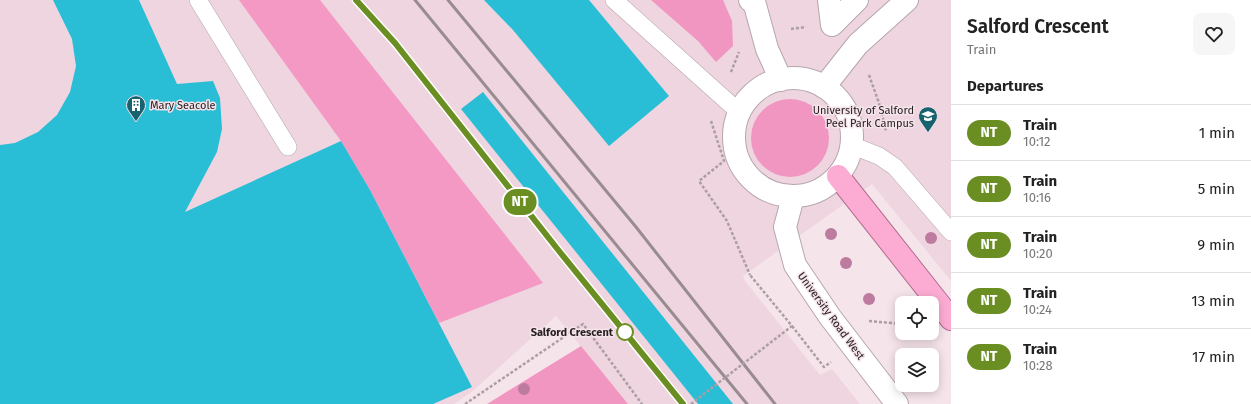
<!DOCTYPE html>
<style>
:root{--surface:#fff;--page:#f6f6f6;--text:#222;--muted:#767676;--line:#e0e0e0}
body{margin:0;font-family:"Fira Sans",sans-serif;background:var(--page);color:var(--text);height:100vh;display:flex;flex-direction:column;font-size:15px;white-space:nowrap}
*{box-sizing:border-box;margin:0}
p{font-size:13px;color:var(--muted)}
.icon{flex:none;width:22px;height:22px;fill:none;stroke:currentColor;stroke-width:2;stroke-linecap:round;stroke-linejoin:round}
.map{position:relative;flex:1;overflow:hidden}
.details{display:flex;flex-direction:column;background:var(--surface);width:300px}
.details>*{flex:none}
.badge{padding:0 8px;border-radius:13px;font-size:14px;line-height:26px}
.tools{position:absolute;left:895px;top:296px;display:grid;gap:8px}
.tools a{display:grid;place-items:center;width:44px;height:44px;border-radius:8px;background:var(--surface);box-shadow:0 2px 10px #0003;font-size:20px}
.map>.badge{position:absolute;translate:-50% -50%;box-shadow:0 0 0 2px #fff}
h2{padding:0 16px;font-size:15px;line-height:36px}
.round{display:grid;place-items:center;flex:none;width:42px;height:42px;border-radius:8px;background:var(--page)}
.headline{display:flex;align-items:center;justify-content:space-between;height:68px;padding:0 16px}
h1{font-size:19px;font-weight:600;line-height:30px}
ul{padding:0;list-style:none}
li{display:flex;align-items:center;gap:12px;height:56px;padding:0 16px;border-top:1px solid var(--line)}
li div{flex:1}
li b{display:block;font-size:15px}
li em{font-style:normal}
li .badge{min-width:44px;font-weight:700;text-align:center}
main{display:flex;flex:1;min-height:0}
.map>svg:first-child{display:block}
.built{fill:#eed5e0}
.green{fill:#f196c1}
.forest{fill:#f498c4}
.building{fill:#29bed6}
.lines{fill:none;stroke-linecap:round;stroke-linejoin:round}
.service-casing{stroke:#b7a6ad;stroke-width:18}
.pedestrian-casing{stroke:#b7a6ad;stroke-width:24}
.minor-casing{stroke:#b7a6ad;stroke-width:24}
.trunk-casing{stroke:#b16e8e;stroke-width:24}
.path{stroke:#ac9ea4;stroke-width:2.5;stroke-dasharray:3 2;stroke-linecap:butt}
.service{stroke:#fff;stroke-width:17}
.pedestrian{stroke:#fff;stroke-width:22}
.minor{stroke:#fff;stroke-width:22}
.trunk{stroke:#fcacd2;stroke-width:22}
.rail{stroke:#998c91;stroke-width:3}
.path-bridge{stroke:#ac9ea4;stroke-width:2.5;stroke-dasharray:3 2;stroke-linecap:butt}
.tree{fill:#bd7c9f}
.line-casing{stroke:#fff;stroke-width:9}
.line{stroke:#6b8e23;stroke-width:6}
.stop-dot{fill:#fff;stroke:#6b8e23;stroke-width:2}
.labels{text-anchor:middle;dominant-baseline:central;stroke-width:3;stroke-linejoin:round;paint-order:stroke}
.poi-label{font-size:11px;fill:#282124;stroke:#f6e4eb;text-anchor:start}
.street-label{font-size:11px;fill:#282124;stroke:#f6e4eb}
.stop-label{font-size:11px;font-weight:bold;fill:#282124;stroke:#f6e4eb;text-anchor:end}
</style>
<main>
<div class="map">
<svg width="951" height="404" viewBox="0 0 951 404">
<rect width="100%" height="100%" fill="#f6e4eb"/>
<path class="built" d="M0,0h951v281l-79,-97 -129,92 2,5 75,94 12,-6 28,35h-232l-72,-88 -82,74 -20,14h-454z"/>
<path class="green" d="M651,0h72l9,21 1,25 -17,16 -18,-21z
M751 138a39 39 0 1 1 78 0a39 39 0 1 1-78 0Z
M581,346l47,58h-141z"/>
<path class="forest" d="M239,0h81l223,283 -104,40 -69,-133 -29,-49z"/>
<path class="building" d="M53,0h86l38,84 36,-3 7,17 2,31 -5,23 -32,60 156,-71 29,49 102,197 -39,17h-433v-259l15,-2 23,-11 19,-17 13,-23 6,-26 -4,-27z
M484,0h105l80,96 -60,50 -96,-116z
M483,92l250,312h-35l-237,-295z"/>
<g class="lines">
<g class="service-casing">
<path id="service" d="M198,0l90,147
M614,0l125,112
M851,145l28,11 16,11 56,65"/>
</g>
<g class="pedestrian-casing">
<path id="pedestrian" d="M829,0l3,25 25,-25
M824,87l34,-43 49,-44"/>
</g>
<g class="minor-casing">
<path id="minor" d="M750,0l5,5 12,44 14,31
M734 137a59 59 0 1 1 118 0a59 59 0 1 1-118 0Z
M793,197l-8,30 10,38 35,52 67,87"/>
</g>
<g class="trunk-casing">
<path id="trunk" d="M838,176l113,143"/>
</g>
<path class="path" d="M791,29l15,-2
M731,72l8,-20
M869,75l10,28 7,28
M711,121l13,40 -25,20 28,40 23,54
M869,321l33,3
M792,326l32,41 7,-5
M465,404l118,-80 59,80"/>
<use href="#service" class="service"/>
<use href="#pedestrian" class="pedestrian"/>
<use href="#minor" class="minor"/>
<use href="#trunk" class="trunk"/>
<path class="rail" d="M356,0l39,43 164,208 124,153
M415,0l332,404
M448,0l188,227 139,177"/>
<path class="path-bridge" d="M691,404l101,-78 -42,-51"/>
</g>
<g class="tree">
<circle cx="831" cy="234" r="6"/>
<circle cx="931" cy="238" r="6"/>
<circle cx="846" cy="263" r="6"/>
<circle cx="869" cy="299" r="6"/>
<circle cx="524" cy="389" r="6"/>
</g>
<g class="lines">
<g class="line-casing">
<path id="line" d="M356,0l39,43 164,208 124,153"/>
</g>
<use href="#line" class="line"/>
</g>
<defs>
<g id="building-pin" transform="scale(1)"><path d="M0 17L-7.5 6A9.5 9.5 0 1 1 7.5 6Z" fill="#18626f" stroke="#f6e4eb"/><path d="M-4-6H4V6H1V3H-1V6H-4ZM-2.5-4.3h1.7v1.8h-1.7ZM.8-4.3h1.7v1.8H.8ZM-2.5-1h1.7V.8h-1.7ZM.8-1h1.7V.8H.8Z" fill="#fff"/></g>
<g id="university-pin" transform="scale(1)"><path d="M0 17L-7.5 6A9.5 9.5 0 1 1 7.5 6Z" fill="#18626f" stroke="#f6e4eb"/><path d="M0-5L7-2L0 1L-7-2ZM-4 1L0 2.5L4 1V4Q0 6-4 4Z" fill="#fff"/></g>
</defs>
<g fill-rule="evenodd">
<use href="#building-pin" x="136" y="105"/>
<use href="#university-pin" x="928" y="116"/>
</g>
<circle class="stop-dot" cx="625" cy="332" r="8"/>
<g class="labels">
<g class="poi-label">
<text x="150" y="105">Mary Seacole</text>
<text x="914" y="110" text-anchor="end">University of Salford<tspan x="914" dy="13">Peel Park Campus</tspan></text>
</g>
<g class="street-label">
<text transform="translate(831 316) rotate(54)">University Road West</text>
</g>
<g class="stop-label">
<text x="613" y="332">Salford Crescent</text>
</g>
</g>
</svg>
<div class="tools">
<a><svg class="icon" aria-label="locate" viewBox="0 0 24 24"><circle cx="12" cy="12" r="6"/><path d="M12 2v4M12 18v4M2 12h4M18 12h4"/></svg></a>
<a><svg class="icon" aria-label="layers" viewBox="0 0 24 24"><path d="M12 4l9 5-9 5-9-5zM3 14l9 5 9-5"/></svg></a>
</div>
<b class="badge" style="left:520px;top:202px;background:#6b8e23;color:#fff">NT</b>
</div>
<section class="details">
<div class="headline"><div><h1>Salford Crescent</h1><p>Train</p></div><a class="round"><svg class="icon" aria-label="heart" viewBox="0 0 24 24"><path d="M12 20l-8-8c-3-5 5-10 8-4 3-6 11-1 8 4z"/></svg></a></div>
<h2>Departures</h2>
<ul>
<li><span class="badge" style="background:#6b8e23;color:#fff">NT</span><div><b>Train</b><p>10:12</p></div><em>1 min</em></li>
<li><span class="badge" style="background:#6b8e23;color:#fff">NT</span><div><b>Train</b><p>10:16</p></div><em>5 min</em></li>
<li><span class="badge" style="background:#6b8e23;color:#fff">NT</span><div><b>Train</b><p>10:20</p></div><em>9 min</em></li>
<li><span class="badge" style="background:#6b8e23;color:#fff">NT</span><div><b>Train</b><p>10:24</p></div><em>13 min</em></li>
<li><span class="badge" style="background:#6b8e23;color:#fff">NT</span><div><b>Train</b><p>10:28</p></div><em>17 min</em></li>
</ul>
</section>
</main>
